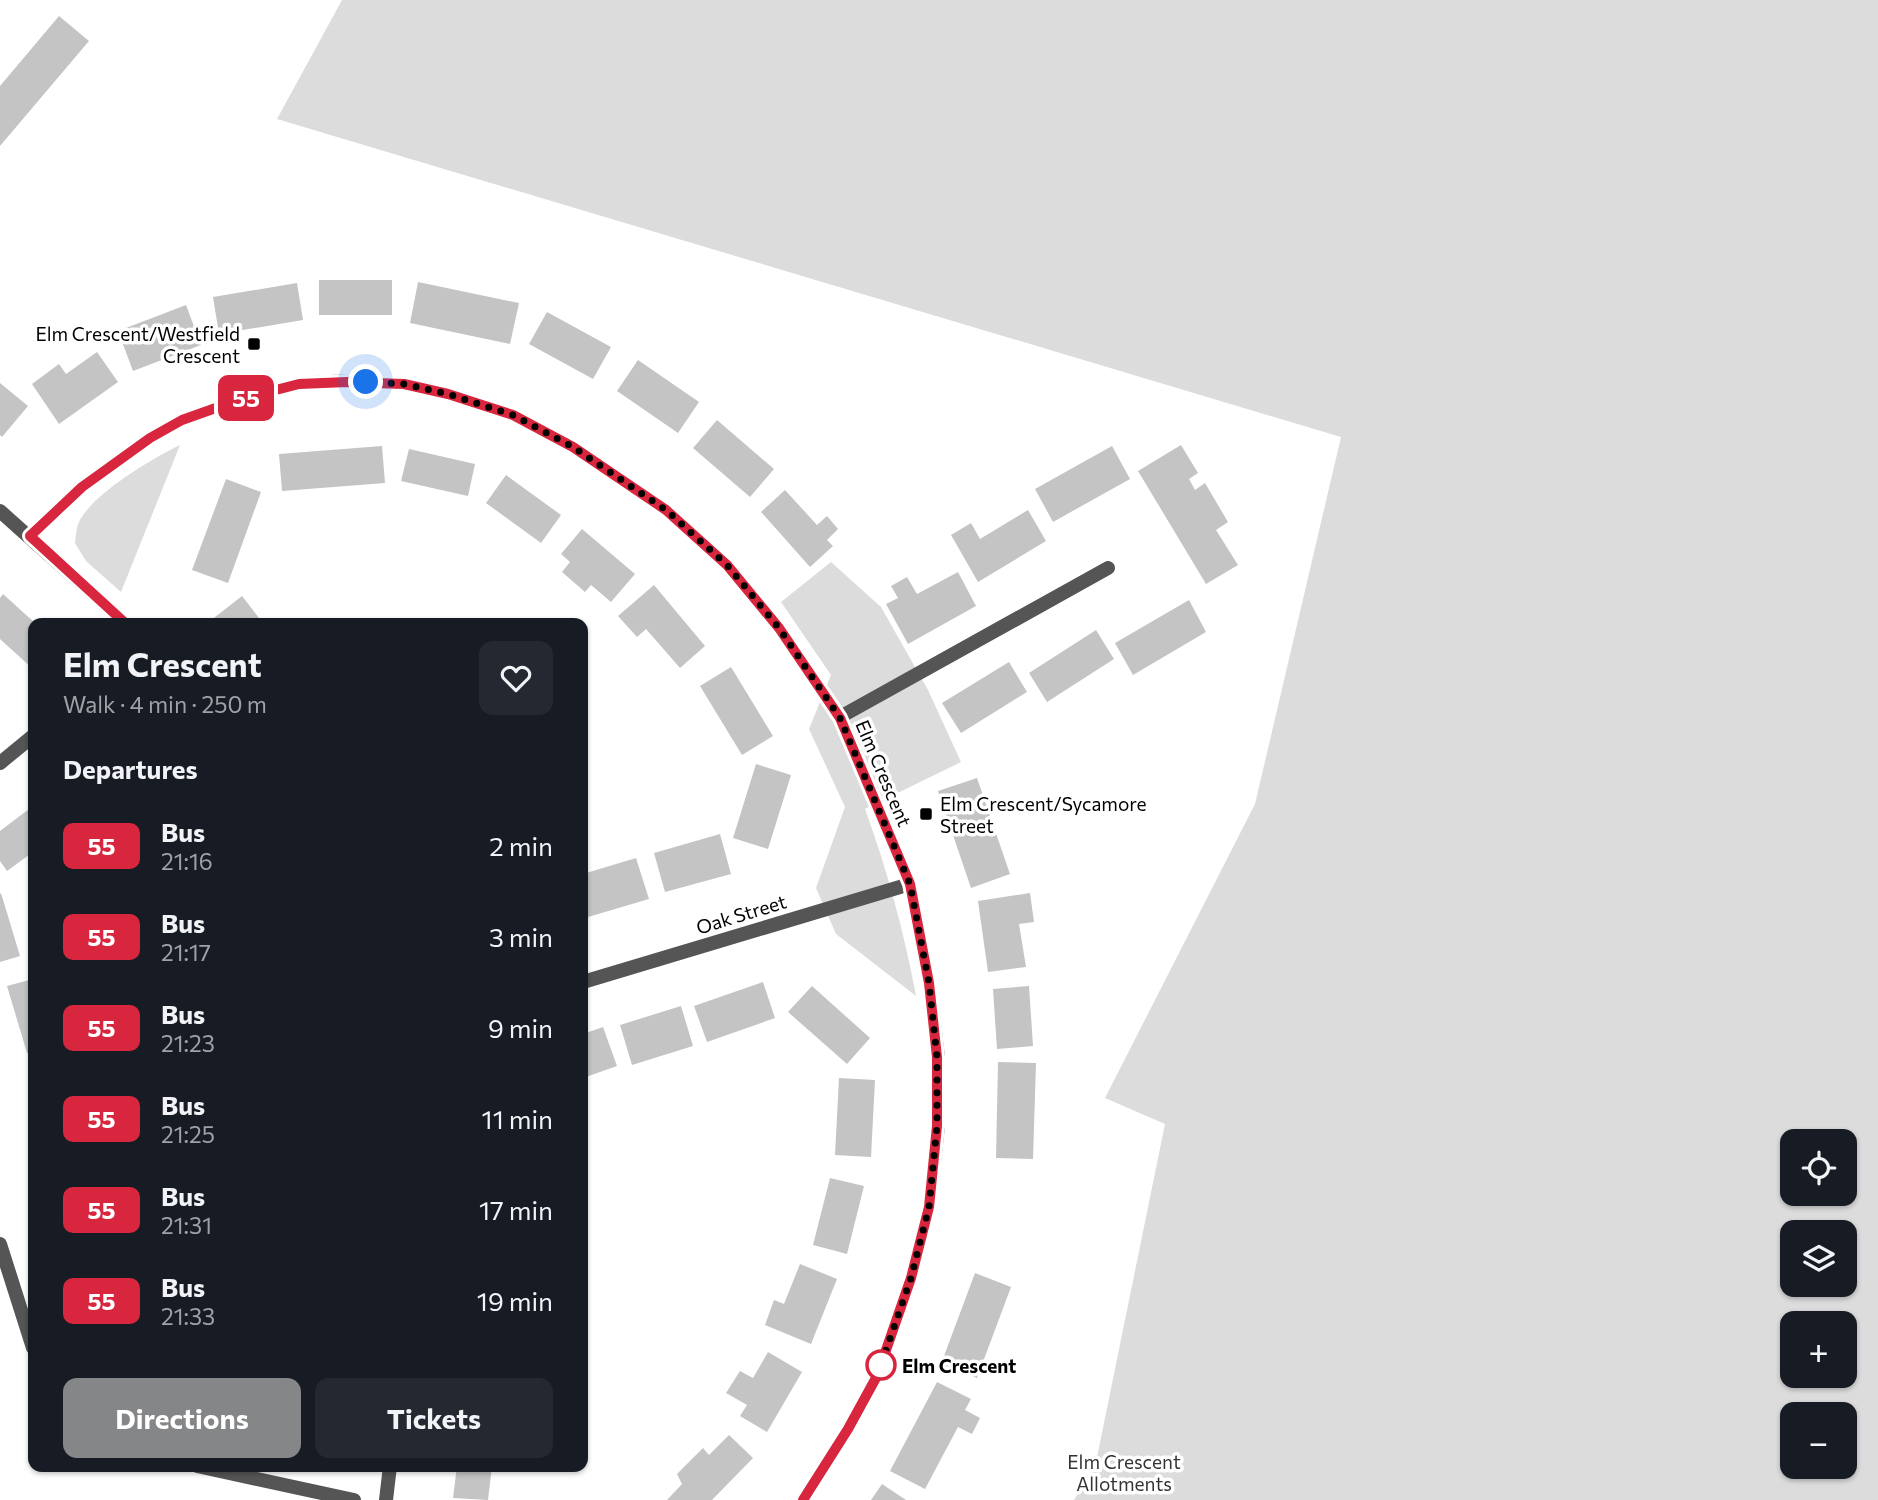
<!DOCTYPE html>
<meta charset="utf-8">
<style>
:root{--surface:#171b24;--page:#242831;--text:#f1f3f6;--muted:#9ea1a6;--accent:#858687}
body{margin:0;font-family:Commissioner,sans-serif;background:var(--page);color:var(--text);height:100vh;display:flex;flex-direction:column;font-size:26px;white-space:nowrap}
*{box-sizing:border-box;margin:0}
p{font-size:23px;color:var(--muted)}
.icon{flex:none;width:38px;height:38px;fill:none;stroke:currentColor;stroke-width:2;stroke-linecap:round;stroke-linejoin:round}
.map{position:relative;flex:1;overflow:hidden}
.drawer{position:absolute;left:28px;top:618px;width:560px;height:854px;display:flex;flex-direction:column;background:var(--surface);border-radius:14px;box-shadow:0 2px 5px #0004}
.drawer>*{flex:none}
.badge{padding:0 14px;border-radius:10px;font-size:24px;line-height:46px}
.fabs{position:absolute;left:1780px;top:1129px;display:grid;gap:14px}
.fabs a{display:grid;place-items:center;width:77px;height:77px;border-radius:14px;background:var(--surface);box-shadow:0 2px 5px #0004;font-size:35px}
.you{position:absolute;width:35px;height:35px;margin:-18px;border:5px solid #fff;border-radius:50%;background:#1a73e8;box-shadow:0 0 0 10px #1a73e833}
.map>.badge{position:absolute;translate:-50% -50%;box-shadow:0 0 0 4px #fff}
h2{padding:0 35px;font-size:26px;line-height:63px}
.round{display:grid;place-items:center;flex:none;width:74px;height:74px;border-radius:14px;background:var(--page)}
.summary{display:flex;align-items:center;justify-content:space-between;height:119px;padding:0 35px}
h1{font-size:33px;font-weight:700;line-height:52px}
.cta{display:flex;gap:14px;margin-top:auto;padding:14px 35px}
.cta a{flex:1;height:80px;border-radius:14px;background:var(--accent);color:#fff;font-size:28px;font-weight:700;line-height:80px;text-align:center}
.cta a+a{background:var(--page);color:var(--text)}
ul{padding:0;list-style:none}
li{display:flex;align-items:center;gap:21px;height:91px;padding:0 35px}
li div{flex:1}
li b{display:block;font-size:26px}
li em{font-style:normal}
li .badge{min-width:77px;font-weight:700;text-align:center}
.map>svg:first-child{display:block}
.green{fill:#dcdcdc;fill-rule:evenodd}
.building{fill:#c4c4c4}
.lines{fill:none;stroke-linecap:round;stroke-linejoin:round}
.minor{stroke:#555;stroke-width:14}
.line-casing{stroke:#fff;stroke-width:16}
.line{stroke:#d7263d;stroke-width:10}
.walk{stroke:#000;stroke-width:7;stroke-dasharray:0 12.6}
.poi-dot{fill:#000;stroke:#fff;stroke-width:2.5}
.stop-dot{fill:#fff;stroke:#d7263d;stroke-width:3.5}
.labels{text-anchor:middle;dominant-baseline:central;stroke-width:7;stroke-linejoin:round;paint-order:stroke}
.poi-label{font-size:19px;fill:#000;stroke:#fff;text-anchor:end}
.street-label{font-size:19px;fill:#000;stroke:#fff}
.stop-label{font-size:19px;font-weight:bold;fill:#000;stroke:#fff;text-anchor:start}
.park-label{font-size:19px;fill:#333;stroke:#fff}
</style>
<div class="map">
<svg width="1878" height="1500" viewBox="0 0 1878 1500">
<rect width="100%" height="100%" fill="#fff"/>
<path class="green" d="M342,0h1536v1500h-804l21,-33 70,-343 -60,-26 150,-294 86,-367 -1064,-318zM1792,1141h52v53h-52zM1792,1232h52v52h-52zM1792,1323h52v53h-52zM1792,1414h52v52h-52z
M180,445l-59,147 -35,-31 -11,-18c1,-6 1,-15 4,-21 13,-28 74,-64 101,-77z
M831,562l50,45 47,83 33,72 -96,47c22,60 39,123 51,187l-80,-62 -20,-46 29,-81 -36,-78 22,-54 -50,-73z"/>
<path class="building" d="M59,16l30,25 -89,105v-60z
M319,280h73v35h-73z
M418,282l101,21 -9,41 -100,-21z
M297,283l6,37 -84,14 -6,-37z
M186,305l15,40 -68,26 -15,-40z
M547,312l64,35 -18,32 -64,-35z
M97,352l21,30 -59,42 -27,-40 27,-20 7,10z
M638,360l61,42 -21,31 -61,-42z
M0,383l28,23 -26,31 -2,-2z
M717,420l57,49 -24,28 -57,-49z
M1181,445l17,28 -9,6 6,11 10,-7 23,39 -12,8 22,35 -32,19 -68,-113z
M382,446l3,37 -103,8 -3,-37z
M1112,446l18,33 -77,43 -18,-33z
M409,449l66,15 -7,32 -67,-15z
M506,475l55,40 -20,28 -55,-40z
M226,479l35,13 -33,91 -36,-13z
M785,490l32,35 10,-9 11,13 -11,11 6,6 -23,21 -49,-55z
M1028,510l18,31 -68,41 -27,-47 20,-12 9,16z
M582,529l53,45 -24,28 -20,-17 -6,7 -23,-20 8,-10 -9,-8z
M958,572l18,34 -68,38 -22,-40 12,-6 -7,-12 16,-9 10,17z
M654,585l51,61 -25,22 -34,-39 -9,8 -19,-21z
M3,594l32,29h-2v46l-33,-30v-41z
M242,596l21,27h-52l-1,-2z
M1189,600l17,32 -73,43 -18,-32z
M1096,630l18,29 -67,43 -18,-29z
M1009,662l18,30 -66,41 -19,-30z
M731,667l42,69 -31,19 -42,-69z
M756,764l35,11 -23,74 -35,-11z
M977,778l33,96 -39,14 -33,-97z
M33,806v46l-26,19 -7,-10v-30z
M720,834l11,40 -66,18 -11,-39z
M636,858l13,41 -61,18 -5,-17v-26z
M1,893l19,63 -20,6v-68z
M1030,893l4,29 -15,2 7,43 -38,5 -10,-71z
M33,979v73l-6,1 -20,-67z
M763,982l12,36 -68,24 -13,-36z
M812,986l58,52 -23,26 -59,-52z
M1029,986l4,60 -36,3 -4,-60z
M681,1006l12,40 -61,19 -12,-40z
M603,1027l14,39 -34,12v-44z
M998,1062l38,1 -3,96 -37,-1z
M839,1078l36,2 -4,77 -36,-2z
M830,1178l34,8 -17,68 -34,-9z
M800,1264l37,15 -26,65 -46,-19 9,-25 10,4z
M975,1273l36,14 -34,91 -36,-14z
M768,1352l34,20 -35,60 -27,-16 7,-11 -21,-12 14,-22 13,7z
M937,1382l34,17 -6,11 15,8 -8,16 -14,-7 -33,62 -35,-18z
M729,1435l24,23 -41,42h-45l15,-16 -5,-10 26,-26 6,7z
M457,1466h35l-4,34 -35,-2z
M882,1484l24,16h-35z"/>
<g class="lines">
<path class="minor" d="M0,511l125,112
M30,536l52,-49 68,-49 32,-18 59,-21 58,-15 48,-3 57,3 44,10 65,21 60,32 93,63 61,55 52,63 61,89 70,167 19,99 9,74v69l-9,81 -18,71 -34,98 -29,53 -45,71
M840,717l268,-149
M0,763l33,-27
M583,982l327,-98
M0,1244l33,104
M197,1466l157,34
M386,1500l4,-34"/>
</g>
<g class="lines">
<g class="line-casing">
<path id="line" d="M125,623l-95,-87 52,-49 68,-49 32,-18 59,-21 58,-15 48,-2 57,2 44,10 65,21 60,32 93,63 61,55 52,63 61,90 70,166 19,99 8,74v69l-8,81 -18,71 -34,98 -29,53 -45,71"/>
</g>
<use href="#line" class="line"/>
<path class="walk" d="M366,382l38,2 44,10 65,21 60,32 93,63 61,55 52,63 61,90 70,166 19,99 8,74v69l-8,81 -18,71 -34,98 4,-11"/>
</g>
<g class="poi-dot">
<rect x="247" y="337" width="14" height="14" rx="3.5"/>
<rect x="919" y="807" width="14" height="14" rx="3.5"/>
</g>
<circle class="stop-dot" cx="881" cy="1365" r="14"/>
<g class="labels">
<g class="poi-label">
<text x="240" y="333">Elm Crescent/Westfield<tspan x="240" dy="22">Crescent</tspan></text>
<text x="940" y="803" text-anchor="start">Elm Crescent/Sycamore<tspan x="940" dy="22">Street</tspan></text>
</g>
<g class="street-label">
<text transform="translate(884 773) rotate(67)">Elm Crescent</text>
<text transform="translate(741 914) rotate(-17)">Oak Street</text>
</g>
<g class="stop-label">
<text x="902" y="1365">Elm Crescent</text>
</g>
<g class="park-label">
<text x="1124" y="1461">Elm Crescent<tspan x="1124" dy="22">Allotments</tspan></text>
</g>
</g>
</svg>
<div class="fabs">
<a><svg class="icon" aria-label="locate" viewBox="0 0 24 24"><circle cx="12" cy="12" r="6"/><path d="M12 2v4M12 18v4M2 12h4M18 12h4"/></svg></a>
<a><svg class="icon" aria-label="layers" viewBox="0 0 24 24"><path d="M12 4l9 5-9 5-9-5zM3 14l9 5 9-5"/></svg></a>
<a>+</a>
<a>−</a>
</div>
<div class="you" style="left:366px;top:382px"></div>
<b class="badge" style="left:246px;top:398px;background:#d7263d;color:#fff">55</b>
<section class="drawer">
<div class="summary"><div><h1>Elm Crescent</h1><p>Walk · 4 min · 250 m</p></div><a class="round"><svg class="icon" aria-label="heart" viewBox="0 0 24 24"><path d="M12 20l-8-8c-3-5 5-10 8-4 3-6 11-1 8 4z"/></svg></a></div>
<h2>Departures</h2>
<ul>
<li><span class="badge" style="background:#d7263d;color:#fff">55</span><div><b>Bus</b><p>21:16</p></div><em>2 min</em></li>
<li><span class="badge" style="background:#d7263d;color:#fff">55</span><div><b>Bus</b><p>21:17</p></div><em>3 min</em></li>
<li><span class="badge" style="background:#d7263d;color:#fff">55</span><div><b>Bus</b><p>21:23</p></div><em>9 min</em></li>
<li><span class="badge" style="background:#d7263d;color:#fff">55</span><div><b>Bus</b><p>21:25</p></div><em>11 min</em></li>
<li><span class="badge" style="background:#d7263d;color:#fff">55</span><div><b>Bus</b><p>21:31</p></div><em>17 min</em></li>
<li><span class="badge" style="background:#d7263d;color:#fff">55</span><div><b>Bus</b><p>21:33</p></div><em>19 min</em></li>
</ul>
<div class="cta"><a>Directions</a><a>Tickets</a></div>
</section>
</div>
